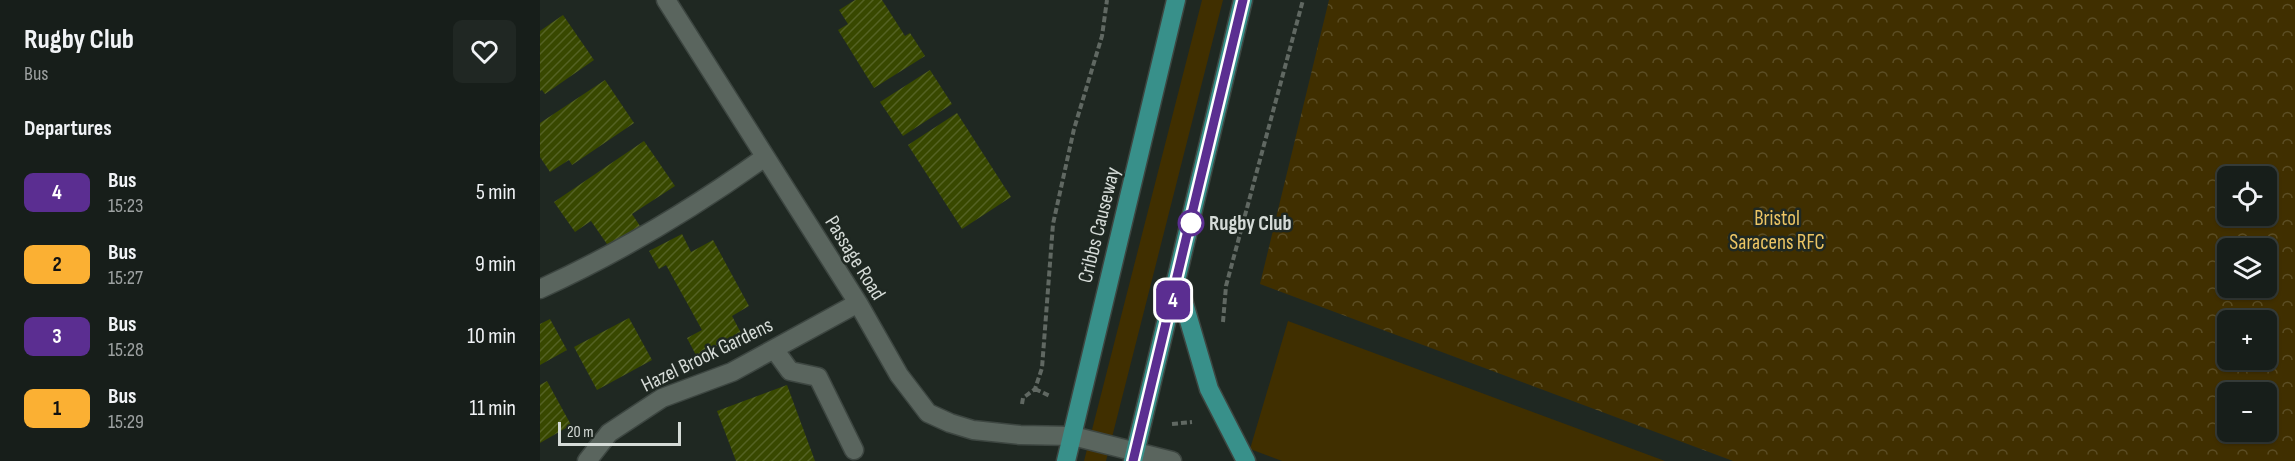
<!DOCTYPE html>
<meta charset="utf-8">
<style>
:root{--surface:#171e1a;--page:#202723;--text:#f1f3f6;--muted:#9ea2a2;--line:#363c39}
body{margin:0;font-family:"Sofia Sans Condensed",sans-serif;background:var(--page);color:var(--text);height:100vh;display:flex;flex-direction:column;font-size:22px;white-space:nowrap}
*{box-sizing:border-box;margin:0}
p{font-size:20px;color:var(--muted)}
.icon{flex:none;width:33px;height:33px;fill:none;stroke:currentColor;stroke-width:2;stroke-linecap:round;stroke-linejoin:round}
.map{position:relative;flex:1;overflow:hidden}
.drawer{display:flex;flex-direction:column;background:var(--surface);width:540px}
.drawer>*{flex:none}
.badge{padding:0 12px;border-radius:9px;font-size:21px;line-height:39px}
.controls{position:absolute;left:1677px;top:166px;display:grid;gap:12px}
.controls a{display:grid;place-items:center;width:60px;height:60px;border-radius:9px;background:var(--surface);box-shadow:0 2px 4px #0004,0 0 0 2px var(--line);font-size:30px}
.scale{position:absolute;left:18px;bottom:15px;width:123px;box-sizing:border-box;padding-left:6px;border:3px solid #d5dbd7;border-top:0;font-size:16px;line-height:21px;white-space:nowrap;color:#d5dbd7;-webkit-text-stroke:4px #1f2822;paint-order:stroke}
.map>.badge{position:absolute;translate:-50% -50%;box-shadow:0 0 0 3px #fff}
h2{padding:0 24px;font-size:22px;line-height:54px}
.round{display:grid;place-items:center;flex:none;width:63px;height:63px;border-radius:9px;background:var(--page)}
.summary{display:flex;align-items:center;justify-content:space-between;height:102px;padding:0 24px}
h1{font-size:28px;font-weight:700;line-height:45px}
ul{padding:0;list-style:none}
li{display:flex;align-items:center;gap:18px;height:72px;padding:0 24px}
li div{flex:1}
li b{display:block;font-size:22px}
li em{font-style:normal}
li .badge{min-width:66px;font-weight:700;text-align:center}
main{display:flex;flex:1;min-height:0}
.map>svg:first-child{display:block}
.green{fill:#402f00}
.park{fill:url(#park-crowns);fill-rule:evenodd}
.building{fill:url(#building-hatch)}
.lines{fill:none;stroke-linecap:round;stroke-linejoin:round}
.minor-casing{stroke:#3d4641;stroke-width:21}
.major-casing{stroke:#3d4641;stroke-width:21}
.path{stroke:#606862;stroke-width:4;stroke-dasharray:6 3;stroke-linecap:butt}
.minor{stroke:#5a655e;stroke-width:18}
.major{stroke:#38908a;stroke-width:18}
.line-casing{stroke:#fff;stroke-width:14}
.line{stroke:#5b2e91;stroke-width:9}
.stop-dot{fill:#fff;stroke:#5b2e91;stroke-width:3}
.labels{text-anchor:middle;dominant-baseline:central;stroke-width:5;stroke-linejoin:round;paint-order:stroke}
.park-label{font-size:21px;fill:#ecc564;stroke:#1f2822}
.stop-label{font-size:21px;font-weight:bold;fill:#d5dbd7;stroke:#1f2822;text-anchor:start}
.street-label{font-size:21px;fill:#d5dbd7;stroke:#1f2822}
</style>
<main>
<section class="drawer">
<div class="summary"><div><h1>Rugby Club</h1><p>Bus</p></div><a class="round"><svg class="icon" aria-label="heart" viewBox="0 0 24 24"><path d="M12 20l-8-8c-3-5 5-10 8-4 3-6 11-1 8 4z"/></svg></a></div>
<h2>Departures</h2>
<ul>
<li><span class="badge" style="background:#5b2e91;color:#fff">4</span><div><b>Bus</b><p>15:23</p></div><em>5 min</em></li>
<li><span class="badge" style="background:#fbb033;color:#111">2</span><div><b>Bus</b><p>15:27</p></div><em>9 min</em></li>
<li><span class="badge" style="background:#5b2e91;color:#fff">3</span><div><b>Bus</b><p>15:28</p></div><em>10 min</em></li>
<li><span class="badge" style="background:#fbb033;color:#111">1</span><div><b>Bus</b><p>15:29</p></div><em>11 min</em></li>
</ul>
</section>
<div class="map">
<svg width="1755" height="461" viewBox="0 0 1755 461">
<defs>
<pattern id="park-crowns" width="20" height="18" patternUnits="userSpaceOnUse" patternTransform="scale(1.5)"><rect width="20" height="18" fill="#402f00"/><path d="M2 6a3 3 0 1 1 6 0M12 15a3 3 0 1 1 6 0" fill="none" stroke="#5b4d24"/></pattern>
<pattern id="building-hatch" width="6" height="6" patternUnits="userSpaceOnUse" patternTransform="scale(1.5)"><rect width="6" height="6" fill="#384800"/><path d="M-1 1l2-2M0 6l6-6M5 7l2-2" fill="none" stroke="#546224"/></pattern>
</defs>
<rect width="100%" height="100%" fill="#1f2822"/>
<path class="green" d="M662,0h21l-117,461h-22z
M748,321l377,140h-383l-32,-12z"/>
<path class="park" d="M789,0h966v461h-562l-473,-177zM1688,177h38v39h-38zM1688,249h38v39h-38zM1688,321h38v39h-38zM1688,393h38v39h-38z"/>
<path class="building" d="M315,0h27l23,36 5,-3 15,23 -51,32 -36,-58 10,-6 -9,-14z
M23,15l31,45 -49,34 -3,-4 -2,1v-60z
M390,70l22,34 -49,32 -23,-34z
M65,80l29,43 -62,42 -3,-5 -19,12 -10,-15v-34z
M417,113l54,84 -49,32 -54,-84z
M104,141l31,45 -43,28 8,12 -31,21 -18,-26 -16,11 -21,-30z
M142,234l9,18 22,-12 36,66 -17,10 9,17 -44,24 -10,-19 15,-8 -36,-65 -7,4 -10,-18z
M89,318l23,42 -55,30 -23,-43z
M10,319l17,31 -27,15v-41z
M7,381l24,44 -31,18v-58z
M247,385l28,76h-79l-19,-50z"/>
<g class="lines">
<g class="minor-casing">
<path id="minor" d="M126,0l192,303 41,72 29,38 22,10 23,7 47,5 53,1 99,25
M0,289c79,-36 154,-81 225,-132
M234,349l16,22 28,6 36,73
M47,461l22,-28 53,-35 70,-26 126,-69"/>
</g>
<g class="major-casing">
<path id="major" d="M638,283l31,106 37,72
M526,461l110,-461
M593,461l110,-461"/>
</g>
<path class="path" d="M683,322l3,-36 77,-286
M495,389l15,7
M482,404l1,-6 12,-9 7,-21 11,-144 21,-95 28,-93 5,-36
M632,424l20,-2"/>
<use href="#minor" class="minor"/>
<use href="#major" class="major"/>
</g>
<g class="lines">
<g class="line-casing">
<path id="line" d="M593,461l110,-461"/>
</g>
<use href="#line" class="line"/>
</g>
<circle class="stop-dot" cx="651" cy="223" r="12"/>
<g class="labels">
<g class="park-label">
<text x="1237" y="218">Bristol<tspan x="1237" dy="24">Saracens RFC</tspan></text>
</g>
<g class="stop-label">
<text x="669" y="223">Rugby Club</text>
</g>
<g class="street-label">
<text transform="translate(559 225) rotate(-76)">Cribbs Causeway</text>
<text transform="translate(315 258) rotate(58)">Passage Road</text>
<text transform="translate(167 355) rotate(-26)">Hazel Brook Gardens</text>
</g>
</g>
</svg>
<div class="controls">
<a><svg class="icon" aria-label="locate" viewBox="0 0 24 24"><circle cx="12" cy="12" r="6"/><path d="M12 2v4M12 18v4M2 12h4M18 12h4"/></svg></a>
<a><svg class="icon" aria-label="layers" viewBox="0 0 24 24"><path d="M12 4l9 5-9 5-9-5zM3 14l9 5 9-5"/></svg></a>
<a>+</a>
<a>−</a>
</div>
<div class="scale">20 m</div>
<b class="badge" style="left:633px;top:300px;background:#5b2e91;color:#fff">4</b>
</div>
</main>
